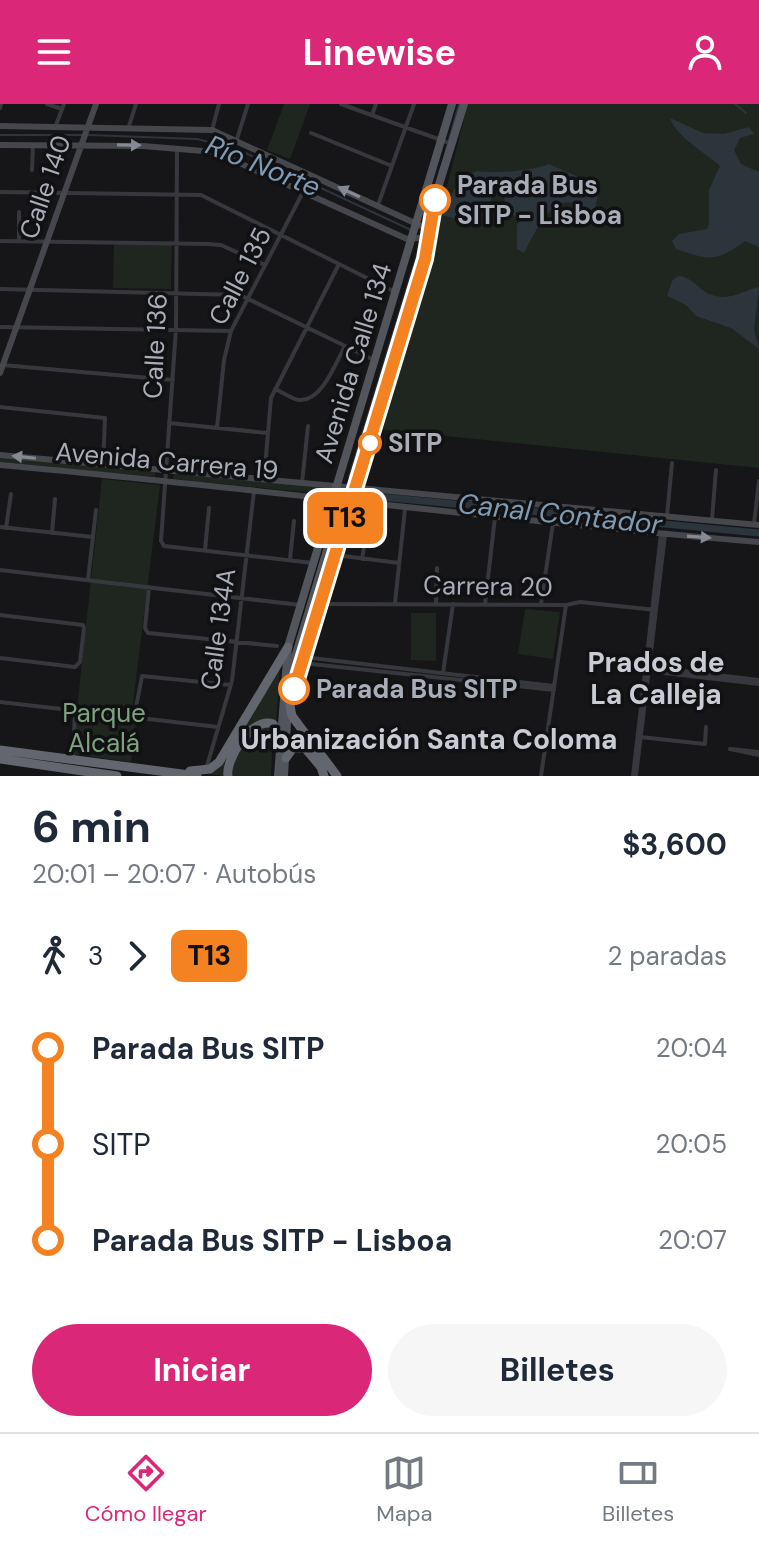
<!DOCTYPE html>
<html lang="es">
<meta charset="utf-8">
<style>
:root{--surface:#fff;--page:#f6f6f7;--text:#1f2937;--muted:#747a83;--line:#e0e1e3;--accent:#db2777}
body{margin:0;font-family:"DM Sans",sans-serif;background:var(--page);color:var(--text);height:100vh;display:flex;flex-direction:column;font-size:30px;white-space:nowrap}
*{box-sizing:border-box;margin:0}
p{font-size:26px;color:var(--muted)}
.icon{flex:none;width:44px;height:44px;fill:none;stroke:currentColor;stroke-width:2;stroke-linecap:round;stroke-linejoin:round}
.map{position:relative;height:672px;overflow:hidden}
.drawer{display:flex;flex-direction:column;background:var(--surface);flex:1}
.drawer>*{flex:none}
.badge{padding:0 16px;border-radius:12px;font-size:28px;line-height:52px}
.map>.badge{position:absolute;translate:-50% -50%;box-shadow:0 0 0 4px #fff}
.legs{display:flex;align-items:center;gap:12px;height:88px;padding:0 32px;font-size:26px}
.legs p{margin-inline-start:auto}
.overview{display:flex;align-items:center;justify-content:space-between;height:136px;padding:0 32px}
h1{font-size:44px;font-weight:700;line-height:60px}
.action{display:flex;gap:16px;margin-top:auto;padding:16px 32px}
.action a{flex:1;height:92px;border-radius:48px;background:var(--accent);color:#fff;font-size:32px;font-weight:700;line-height:92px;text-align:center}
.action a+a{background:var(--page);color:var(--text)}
ul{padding:0 32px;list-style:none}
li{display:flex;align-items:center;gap:28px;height:96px;font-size:30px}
li i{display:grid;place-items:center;width:12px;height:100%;margin:0 10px;background:currentColor}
li i::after{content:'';width:20px;height:20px;margin:-10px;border:6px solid;border-radius:50%;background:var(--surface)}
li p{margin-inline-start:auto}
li:first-child i{background:linear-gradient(#0000 50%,currentColor 0)}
li:last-child i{background:linear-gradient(currentColor 50%,#0000 0)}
header{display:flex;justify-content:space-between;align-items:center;height:104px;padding:0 32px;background:var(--accent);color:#fff;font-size:36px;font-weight:700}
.tab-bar{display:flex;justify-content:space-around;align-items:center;height:112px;border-top:2px solid var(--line);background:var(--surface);font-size:22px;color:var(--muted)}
.tab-bar a{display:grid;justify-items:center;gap:4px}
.tab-bar .active{color:var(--accent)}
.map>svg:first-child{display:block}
.green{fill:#1e261f}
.water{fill:#2c353c}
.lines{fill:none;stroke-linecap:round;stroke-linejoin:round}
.stream{stroke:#2c353c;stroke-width:2}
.river{stroke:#2c353c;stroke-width:7}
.street{stroke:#37383d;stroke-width:4}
.secondary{stroke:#45474d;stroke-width:6}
.primary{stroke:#53555c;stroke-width:8}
.highway{stroke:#63666e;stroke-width:9}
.oneway{fill:#858993}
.line-1-casing{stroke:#fff;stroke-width:18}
.line-1{stroke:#f58220;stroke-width:12}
.stop-1-dot{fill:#fff;stroke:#f58220;stroke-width:4}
.labels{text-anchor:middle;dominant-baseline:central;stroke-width:7;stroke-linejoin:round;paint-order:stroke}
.stop-label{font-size:26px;font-weight:bold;fill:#a8adb8;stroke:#111113;text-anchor:start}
.street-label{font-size:26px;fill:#a8adb8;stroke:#111113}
.park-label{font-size:26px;fill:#7fa381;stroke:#111113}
.water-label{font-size:28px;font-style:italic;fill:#7f9bb3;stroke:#111113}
.neighbourhood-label{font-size:28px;font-weight:bold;fill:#c9ccd4;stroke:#111113}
</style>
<header><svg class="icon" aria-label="menu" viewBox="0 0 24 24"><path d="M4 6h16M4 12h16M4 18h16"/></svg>Linewise<svg class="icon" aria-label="person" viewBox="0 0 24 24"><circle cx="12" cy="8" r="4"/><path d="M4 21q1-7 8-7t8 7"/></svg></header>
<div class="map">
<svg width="759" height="672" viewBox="0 0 759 672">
<rect width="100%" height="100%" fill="#161618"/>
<path class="green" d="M284,0h26l-20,55 -23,-9z
M468,0h291v364l-382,-39 52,-173z
M114,141h58l-1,44 -58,-1z
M0,353l155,15v5l-155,-15z
M174,370l152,13 -2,7 -151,-15z
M102,375l58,6 -29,235 5,1 -5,41 -59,-8z
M525,505l35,3 -7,47 -35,-5z
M411,509h25v48l-25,-1z
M280,564l-4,56 -12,-5c-19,4 -38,38 -39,57l-27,-3 10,-1z
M264,621l9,5 -2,46h-39c-3,-20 16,-40 32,-51z"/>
<path class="water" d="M670,14l33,15 21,1 25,-7 5,7 -14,4 -6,12 7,14 18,8v75l-14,-6c-30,22 -36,19 -69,8l-4,-8 7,-7 28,-5 2,-4v-35l11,-24c-15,-14 -43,-28 -50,-48z
M549,60l27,12 22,18 -4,21c-6,-2 -11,-9 -17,-11 -27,-11 -43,32 -53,49l-7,-4v-24l4,-5c-19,-9 -17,-20 -17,-39l-6,1 -17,44 -39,-11 15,-31 19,-13c21,3 54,0 73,-7z
M678,172c17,1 21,17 38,20 15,4 29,-6 43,-9l-5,42 5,20 -28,-21 -35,-12 -10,-11 -19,-9 5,-15z"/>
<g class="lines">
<path class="stream" d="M735,0l11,9
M0,31h83
M89,31l108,4 42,11 172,80
M349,373l67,-219 43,-154"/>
<path class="river" d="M360,391l399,38"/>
<path class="street" d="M47,0l15,5
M341,0l111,40
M0,4l1,-4
M372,11l4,-11
M56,21l8,-21
M129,22l7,-22
M212,26l7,-26
M311,29l81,33
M237,35l11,-35
M177,44l-1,181 -15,212 3,5 149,17
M32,66l1,-25
M0,88l201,3 194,97
M378,101l36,-101
M0,137l208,3 13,1 44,20
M19,137v-29
M0,185l240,6 134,65
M0,223l231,4
M2,261l171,15
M275,285c7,3 17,10 24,11 23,2 37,-38 46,-54
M0,303l105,11 -2,47
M169,319l98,10
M217,324l7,-68 7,-29 72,-139
M264,375l7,-81 68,-134
M302,379l6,-57
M667,412l5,-53
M712,415l4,-49
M754,420l5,-43
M0,423l93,10
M6,424l5,-34
M52,429l3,-34
M205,446l4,-42
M335,451l64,8
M290,455l4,-38
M362,455l5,-29
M0,466l300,35
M88,476l8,-70
M149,483l-4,41 3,5 129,13
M395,499l10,-94
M322,500l244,1 14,-3 76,8
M436,500l1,-36
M485,500l10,-87
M541,500l12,-81
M0,511l83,10 1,3 -4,34 -5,5 -75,-9
M303,553l251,29
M302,559l252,27
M648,563l111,13
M647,567l112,13
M443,569l10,-69
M0,598l218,25
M134,614l8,-42 89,9
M640,633l65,7 1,-17
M730,645l29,6
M730,645l29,3
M73,653l2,-46
M206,665l26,-88 22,-190
M541,672l25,-171
M633,672l28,-242
M636,672l29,-241"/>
<path class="secondary" d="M0,22l212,4 218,100
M0,41l143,1 72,6 192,87 22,-2
M0,269l96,-269
M0,351l759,70
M0,361c254,23 505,56 759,77
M476,410l11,-6 -7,-9"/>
<path class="primary" d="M289,586l4,-26 49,-164 -6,-14
M278,672l10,-129 164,-543
M284,672l3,-53 9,-41 129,-423 12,-68 27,-87"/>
<path class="highway" d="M290,602l2,10 45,60
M0,646l197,26
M286,654l7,-10h12l16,19 3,9
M0,655l117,17
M190,667l20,-2 9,-7 69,-115
M228,672c-3,-15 23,-60 45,-52l8,14"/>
</g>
<defs><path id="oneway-solid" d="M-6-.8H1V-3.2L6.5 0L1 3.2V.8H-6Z" transform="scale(2)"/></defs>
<g class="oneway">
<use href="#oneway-solid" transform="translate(129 41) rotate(1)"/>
<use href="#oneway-solid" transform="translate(349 88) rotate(-155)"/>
<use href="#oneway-solid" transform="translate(24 353) rotate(-174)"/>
<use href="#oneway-solid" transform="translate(699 433) rotate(4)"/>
</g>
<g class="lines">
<g class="line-1-casing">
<path id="line-1" d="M294,585l131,-430 10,-59"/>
</g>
<use href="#line-1" class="line-1"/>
</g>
<g class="stop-1-dot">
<circle cx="435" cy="96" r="14"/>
<circle cx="370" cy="339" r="10"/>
<circle cx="294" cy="585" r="14"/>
</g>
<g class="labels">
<g class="stop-label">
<text x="457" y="81">Parada Bus<tspan x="457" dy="30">SITP - Lisboa</tspan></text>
<text x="388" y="339">SITP</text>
<text x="316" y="585">Parada Bus SITP</text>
</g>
<g class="street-label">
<text transform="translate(45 83) rotate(-71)">Calle 140</text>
<text transform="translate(240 172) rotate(-63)">Calle 135</text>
<text transform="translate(155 242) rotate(-87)">Calle 136</text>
<text transform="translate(353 259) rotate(-73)">Avenida Calle 134</text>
<text transform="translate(167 357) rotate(5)">Avenida Carrera 19</text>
<text transform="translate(488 482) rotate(1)">Carrera 20</text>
<text transform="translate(218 525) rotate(-82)">Calle 134A</text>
</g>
<g class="park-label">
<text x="104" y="609">Parque<tspan x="104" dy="30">Alcalá</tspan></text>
</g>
<g class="water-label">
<text transform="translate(263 62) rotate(22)">Río Norte</text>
<text transform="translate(560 410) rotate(6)">Canal Contador</text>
</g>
<g class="neighbourhood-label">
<text x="656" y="558">Prados de<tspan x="656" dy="32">La Calleja</tspan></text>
<text x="429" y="635">Urbanización Santa Coloma</text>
</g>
</g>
</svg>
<b class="badge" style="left:345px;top:414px;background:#f58220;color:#111">T13</b>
</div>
<section class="drawer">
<div class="overview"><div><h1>6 min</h1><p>20:01 – 20:07 · Autobús</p></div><b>$3,600</b></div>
<div class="legs"><svg class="icon" aria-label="walk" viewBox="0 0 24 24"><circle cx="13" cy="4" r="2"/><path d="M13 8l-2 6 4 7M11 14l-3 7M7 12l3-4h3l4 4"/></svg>3<svg class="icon" aria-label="forward" viewBox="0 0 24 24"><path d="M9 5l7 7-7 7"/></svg><b class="badge" style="background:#f58220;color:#111">T13</b><p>2 paradas</p></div>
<ul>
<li><i style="color:#f58220"></i><b>Parada Bus SITP</b><p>20:04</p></li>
<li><i style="color:#f58220"></i><span>SITP</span><p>20:05</p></li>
<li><i style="color:#f58220"></i><b>Parada Bus SITP - Lisboa</b><p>20:07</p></li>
</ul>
<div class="action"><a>Iniciar</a><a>Billetes</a></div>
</section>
<nav class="tab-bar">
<a class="active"><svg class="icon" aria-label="directions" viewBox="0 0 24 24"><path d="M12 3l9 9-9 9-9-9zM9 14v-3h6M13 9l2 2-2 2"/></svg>Cómo llegar</a>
<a><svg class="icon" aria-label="map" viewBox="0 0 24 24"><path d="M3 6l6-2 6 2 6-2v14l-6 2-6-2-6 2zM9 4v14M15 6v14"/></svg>Mapa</a>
<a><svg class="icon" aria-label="tickets" viewBox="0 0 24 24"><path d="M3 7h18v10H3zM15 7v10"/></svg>Billetes</a>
</nav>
